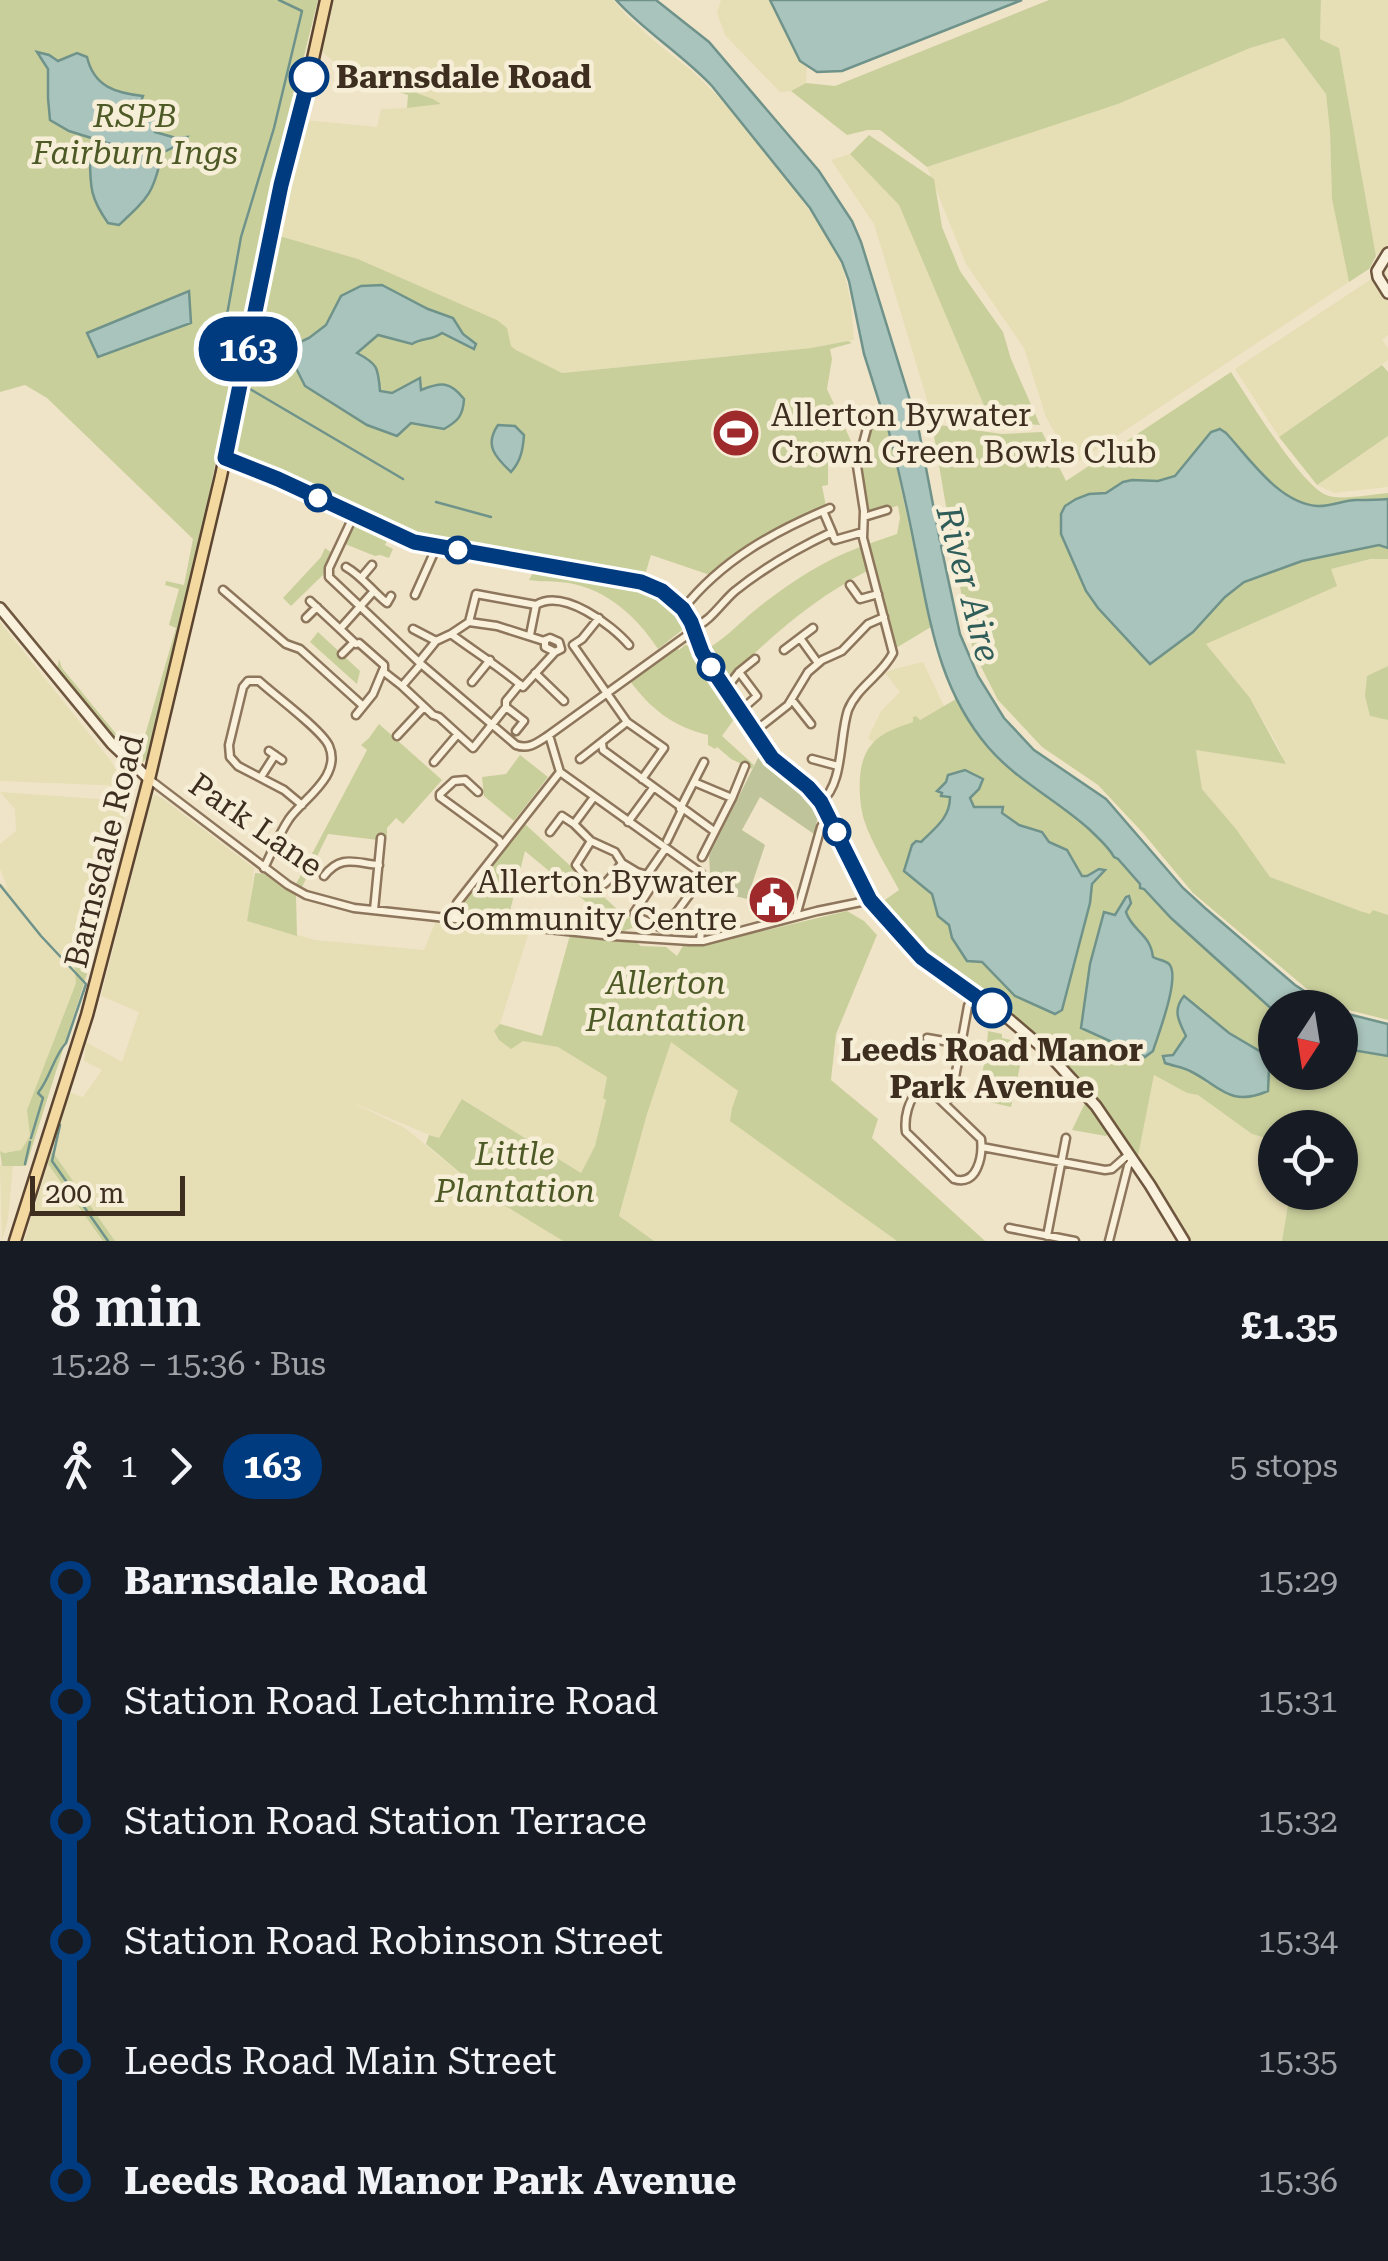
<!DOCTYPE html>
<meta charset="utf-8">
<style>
:root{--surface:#171b24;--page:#242831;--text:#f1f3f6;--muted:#9ea1a6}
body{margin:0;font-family:"Roboto Serif",serif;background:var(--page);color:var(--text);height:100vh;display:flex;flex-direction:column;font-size:38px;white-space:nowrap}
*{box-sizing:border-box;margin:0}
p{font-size:32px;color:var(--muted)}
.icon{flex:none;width:55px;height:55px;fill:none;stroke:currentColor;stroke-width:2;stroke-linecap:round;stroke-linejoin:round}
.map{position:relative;height:1241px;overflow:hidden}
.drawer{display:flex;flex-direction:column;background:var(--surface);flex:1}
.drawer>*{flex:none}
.badge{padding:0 20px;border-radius:32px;font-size:35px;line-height:65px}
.needle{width:65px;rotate:192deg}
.tools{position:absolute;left:1258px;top:990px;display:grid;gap:20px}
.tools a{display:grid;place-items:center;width:100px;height:100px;border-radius:50%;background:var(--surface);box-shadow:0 2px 8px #0004;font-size:50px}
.scale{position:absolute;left:30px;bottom:25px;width:155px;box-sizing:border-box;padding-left:10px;border:5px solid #3d2e20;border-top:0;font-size:28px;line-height:35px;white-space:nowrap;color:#3d2e20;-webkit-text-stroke:8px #f7eed8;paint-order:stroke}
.map>.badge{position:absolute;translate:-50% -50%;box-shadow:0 0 0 5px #fff}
.legs{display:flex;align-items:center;gap:15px;height:110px;padding:0 50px;font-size:32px}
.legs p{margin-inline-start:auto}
.overview{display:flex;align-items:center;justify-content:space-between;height:170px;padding:0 50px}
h1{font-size:55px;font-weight:600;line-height:75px}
ul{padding:0 50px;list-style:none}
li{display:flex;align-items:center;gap:35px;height:120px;font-size:38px}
li i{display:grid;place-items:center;width:15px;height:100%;margin:0 12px;background:currentColor}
li i::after{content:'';width:25px;height:25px;margin:-12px;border:8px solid;border-radius:50%;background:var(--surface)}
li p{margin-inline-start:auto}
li:first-child i{background:linear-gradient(#0000 50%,currentColor 0)}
li:last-child i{background:linear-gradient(currentColor 50%,#0000 0)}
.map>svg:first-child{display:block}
.farmland{fill:#e6deb5}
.green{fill:#c9cf9b;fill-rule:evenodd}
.cemetery{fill:#bfc49a}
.water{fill:#a9c4bc;stroke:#6f938a;stroke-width:2.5}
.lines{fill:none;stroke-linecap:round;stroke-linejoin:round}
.stream{stroke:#6f938a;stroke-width:2.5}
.street-casing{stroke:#8d765c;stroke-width:11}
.secondary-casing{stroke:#6f573f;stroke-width:14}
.primary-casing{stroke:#5b4430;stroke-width:15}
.street{stroke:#faf1dc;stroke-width:6}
.secondary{stroke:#faf1dc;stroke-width:9}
.primary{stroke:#f3d9a0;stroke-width:10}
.line-1-casing{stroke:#fff;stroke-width:22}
.line-1{stroke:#003b80;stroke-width:15}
.stop-1-dot{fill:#fff;stroke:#003b80;stroke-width:5}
.labels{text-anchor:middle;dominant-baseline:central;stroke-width:9;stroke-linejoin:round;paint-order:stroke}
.stop-label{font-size:32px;font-weight:bold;fill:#3d2e20;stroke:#f7eed8;text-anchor:start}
.park-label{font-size:32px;font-style:italic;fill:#4d5a26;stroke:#f7eed8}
.poi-label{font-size:32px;fill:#3d2e20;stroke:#f7eed8;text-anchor:start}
.street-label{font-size:32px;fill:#3d2e20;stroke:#f7eed8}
.water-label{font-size:35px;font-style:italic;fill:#2f5d5a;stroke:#f7eed8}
</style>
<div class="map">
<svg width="1388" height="1241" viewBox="0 0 1388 1241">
<rect width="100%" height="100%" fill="#f0e4c8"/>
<path class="farmland" d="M331,0h282l13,15 33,30 32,25 29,28 48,55 53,74 22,41 8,34 3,38 -43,8 -250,25 -45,-23 -8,-7 -11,-23 -139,-61 -82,-24 28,-115 73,7 4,-18 26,-1 33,-4 -7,-5 -96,-35 -15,-12 -1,-10z
M721,0h49l30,61 7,5 -1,17 -15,8 -11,1 -55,-57 -8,-22z
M1321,0h67v244l-12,12 -37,-208 -19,-9z
M1284,38l42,56 4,38 2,67 17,83 -276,183 -27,-48 -22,-69 -58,-84 -39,-97 191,-63 132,-56z
M850,154l49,51 92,217 -60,-9 -57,-189 -43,-64z
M1373,278l15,23v34l-6,5 6,8v12l-109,77 -44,-68z
M1388,436v51l-54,6 -17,-8z
M1378,558l10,1v107l-21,10 3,40 18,4v195l-15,-4 -3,3 -10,-3 -90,-34 -34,-48 -34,-40 -6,-40 89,15 -7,-18 -28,-48 -44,-54 130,-58 -6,-17z
M0,622l111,139 14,25 -125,-5z
M923,662l21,44 -24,14 -33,13 -14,9 -5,-4 13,-27 19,-19 -15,-19 9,-4z
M0,792l128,9 -41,173 -12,-12 1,21 -49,127 3,26 -9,14 -18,3 -3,-2v-269l8,7 -8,-20v-25l16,-13 -1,-22z
M155,795l7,3 92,70 -6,53 67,19 109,10 11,-27 94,9 -29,92 -5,7 4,9 12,8 12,-7 35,6 49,30 -4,20 3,2 -11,47 -14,27 -118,-74 -24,40 -90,-38 56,27 79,65 79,48h-448l-63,-90 16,-59 15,5 19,-27 -18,-9 2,-19 36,20 17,-50 -38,-16 50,-197z
M671,1041l67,50 -6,17 -1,13 166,120h-243l-35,-24 28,-103z
M1154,1075l33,18 11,2 54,39 23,7v51l15,1 -8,48h-91l-53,-85z
M48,1164l55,77h-79z
M0,1165l13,1 -5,53 -6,22z"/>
<path class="green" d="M0,0h318l-55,220 -63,321 -50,214 -7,7 -10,-2 -10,-11 -66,-80 2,-10 3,9 64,78 15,3 35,-121 -7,-3 10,-36 -14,-4 1,-4 18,4 9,-46 -146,-141 -22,-13 -25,7z
M1049,0h272l-1,39 19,9 37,208 -7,13 -20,13 -17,-83 -2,-67 -4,-38 -42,-56 -34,10 -132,56 -191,63 -47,-37h-12l-21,5 -56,-44 15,-8 29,3z
M348,68l85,31 8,5 -34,4 1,-13 -44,-14 -1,-3 -15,-6z
M869,135l65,44 8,48 18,44 43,61 8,27 29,66 -49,-3 -92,-217 -49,-51z
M276,235l82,24 139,61 10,8 4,18 5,4 46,23 249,-25 37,-7 4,2 -22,6 2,10 -5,30 29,63 -2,5 -26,-3v31l-6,1 4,20 -49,22 -30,18 -37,29 -59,-20 -7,23 -139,-26 -87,-12 -16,-8 -1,-4 -7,-3 -4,2 -157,-73z
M1382,365l6,7v64l-71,49 -38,-48z
M1231,372c17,26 70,113 95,123 13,6 47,-1 62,-2v6c-11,1 -21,1 -32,1 -13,0 -25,7 -39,6 -38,-3 -67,-47 -91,-73l-11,-3 -40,46 -17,5 -35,1 -17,11 -17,1 -24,12 128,126c16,-17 31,-37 50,-50 31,-20 99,-29 136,-37l9,3v11h-17l-40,10 6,17 -131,58 44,54 36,66 -90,-14 6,39 34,40 34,48 90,34 10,3 3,-4 15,5v105l-47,-12 -34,-19 -114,-96 -50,-60 -45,-48 -56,-38 -44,-47 -25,-49 -15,-74 -26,-153 70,10 40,-2 24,49z
M879,424l9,4 43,199 -35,21 -28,-104 29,-10 3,-16 -2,-12 -28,6c-10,-42 -13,-45 3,-87z
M361,524l28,13 -4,8 8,4 -4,9 -9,-3 -5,1 -30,-12 8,-17z
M860,547l9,23c-56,29 -100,67 -143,112l-21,-32c19,-10 33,-26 49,-39 32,-26 68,-50 106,-64z
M325,548l7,5 -9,22 -32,31 -8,-8 38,-41z
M539,568l79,15 10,8 5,-6c23,5 44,21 53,42l-28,22c-23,-35 -56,-64 -99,-67 -10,-1 -18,0 -30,-2l6,-11z
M318,632l42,39 -3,13 -47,-42z
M685,645l6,1 47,68 -16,22 32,29 -2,4 -21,-10 -14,-12 -2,2 -7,-4v-10c-35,-8 -58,-27 -78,-54l47,-33 2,2z
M1388,666v54l-18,-4 -5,-20 2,-20z
M956,699l17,29 22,27 81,62 42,41 53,60 104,94v60h65v-24l48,8v185h-106l8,-48 50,-1v-64h-65v13l-23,-7 -54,-39 -11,-2 -33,-18 -16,81c-34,-50 -74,-102 -123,-139 -28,-20 -57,-35 -83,-56 -20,-16 -35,-38 -50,-59l17,-12c-11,-21 -28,-48 -35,-70 -6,-22 -8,-59 8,-76 10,-12 27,-17 41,-22v-5l3,-1 4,4zM1184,996l45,37 32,19 -53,32 -17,-13 -26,-8 -1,-7 9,-1 13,-19 -9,-19z
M379,724l63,56 -39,44 -7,-6 -9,10v9h-8l-1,3 -50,-6 -26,53 -6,-3 71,-134 -6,-5 8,-7z
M520,755l28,22 -34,44 -30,-25 -2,-19 24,-3z
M524,823l94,87 31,16 -1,8h-5l-9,-7 -12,5 -97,-81 -17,68 -41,-6 -4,-3v-9z
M255,873l12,1 29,21 1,41 -50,-15z
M847,911l17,10 13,14 -41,99 -5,46 47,39 -6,19 113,103h-88l-167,-120 2,-13 6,-17 -67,-49 -24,72 -28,102 35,25h-91l-79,-48 -58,-49 3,-9 10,3 23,-39 119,74 14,-27 11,-46 -3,-2 4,-21 -49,-30 -35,-6 -12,8 -12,-9 -5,-9 6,-7 42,12 28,-101 63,5 8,6 25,1 11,9 7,-12 20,1z
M74,961l13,13 -61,192h-24l-2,-15 4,2 17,-3 9,-14 -3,-26 49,-127z
M988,1031l14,3v4l9,2 -3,11 5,1v3l9,2 -11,50 -35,-8 10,-43z
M1086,1101l25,31 -5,4 -34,-6z
M52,1151l63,90h-12l-55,-77z"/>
<path class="cemetery" d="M762,750l11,15 30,23 17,20 -6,26 -54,-37 -18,33 23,15 -18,54 -36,-9 -2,-34z"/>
<path class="water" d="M616,0h40l53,42 110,129 33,50 9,21 57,184 22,115 4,3 -3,2 19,88 18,42 26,42 30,32 72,49 77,89 22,20 90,77 34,22 -54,1v4l-104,-94 -27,-29 -4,-1v-4l-22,-25 -4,-2c-5,-10 -16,-19 -25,-28 -32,-29 -73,-49 -101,-82 -50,-59 -58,-127 -73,-199 -8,-41 -17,-80 -27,-120l-9,-4 4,-3v-7l-19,-60 -15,-73 -7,-19 -32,-54 -98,-122c-30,-32 -67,-54 -96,-86z
M770,0h252l-180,71 -25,1 -17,-11z
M37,52l12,3 9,6 19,-8 10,4c7,30 29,36 56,39l-4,10 4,7 10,-2 4,11 -2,10 21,6 11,-1 -5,6 -20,10c-8,40 -14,45 -43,72l-11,-2c-17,-24 -18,-35 -18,-64l6,-5 13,7 19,2 5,-5 -3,-8 -61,-19 -19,-11 -2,-22v-29z
M382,285l46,24 25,9 10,16 13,10 -2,5 -32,-16c-11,8 -19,4 -30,11l-34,-9 -21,18c21,11 21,15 23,38l12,2 28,-15 1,12c20,-8 29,-9 43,9 -1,17 -6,22 -20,30l-33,-6 -14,13 -30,-11 -62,-39 -13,-26 4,-16 13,-6 17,-13 15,-29 20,-10z
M189,291l2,32 -93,34 -11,-24z
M498,425l17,1 9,9c-1,14 -3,26 -13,37 -16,-15 -27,-27 -13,-47z
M1220,429l6,4c24,26 53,70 91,73 14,1 26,-6 39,-6 11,0 21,0 32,-1v49l-9,-3 -77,16 -58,21 -19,15 -32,35 -43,32 -52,-56 -12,-17 -25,-57v-20l4,-8 11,-7 13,-5 17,-1 17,-11 9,-2 26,1 17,-5 36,-44z
M965,770l18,9 -4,10 -9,9 4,9h29l-1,6 17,12 23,7 7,10 18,8 15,26h5l12,-7 6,1 -13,14 -2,19 -28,107 -7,4 -40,-18 -33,-34 -15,-1 -15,-23 -3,-13 -11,-9 -6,-22 -28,-23 8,-26 4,-4 5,1c14,-14 29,-24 29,-45l-9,-1 1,-3 -5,-2 9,-9 2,-7z
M1129,896l2,7 -5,9c6,19 24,21 27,45 5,3 12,3 16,7 12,12 -11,71 -16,87l-8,6 -64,-29 9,-64 14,-52 11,3 11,-18z
M1184,996l45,37 32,19 8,17 -1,22c-39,17 -49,-6 -78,-20 -7,-4 -17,-5 -25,-8l-2,-7 10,-1 13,-19c-7,-14 -14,-26 -2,-40z
M1340,1012l48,12v32l-48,-8z"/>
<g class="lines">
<path class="stream" d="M221,348l20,-111 33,-109 28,-117 -23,-11
M250,389l153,90
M436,502l55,15
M0,885l41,51 45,48 -20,59c-13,14 -15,34 -28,50l5,5 -12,40
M58,1123l2,2 -8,36 56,80
M25,1164l5,-22"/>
<g class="street-casing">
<path id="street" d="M823,511l9,21
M354,515l-25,53v9l92,87 95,81c13,5 22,-3 33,-10l144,-104
M864,517l23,-7
M346,567c16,9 27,25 41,36l4,-7
M361,578l11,-13
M850,585l10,14 18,-5
M223,590l63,54 14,5 62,56
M373,592l-33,37 16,15 3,-1 25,22v7l18,14
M415,595l22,-49
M310,601l30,28
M683,609c39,-49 90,-77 147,-101
M306,618l11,-11
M599,618l-17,21 -9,6 54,77 37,26 -22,31
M469,622l28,4 47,15
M693,628c18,-7 28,-25 42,-37 30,-24 63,-43 97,-59l3,8 28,-8
M413,629l23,12
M451,634l18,-12 7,-28 60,11
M530,635l6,-30c27,-17 76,20 93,40
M800,638l18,25
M784,650l29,-22
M342,654l12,-12
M419,662l17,-21 15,-7c24,18 49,33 72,53l32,-35 6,-3 -2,-7 -9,-4 -5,2v7l10,5
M421,664l-19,22 31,29 6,2 34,31 33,-41v-6l14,-17
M739,672l18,24 -17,15
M535,673l29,28
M472,682l18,-22
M725,690l14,-18 16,-13
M792,700l19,24
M506,707l18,14 -8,10
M356,715l17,-21 10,-24
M755,731l33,-26 20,-33 14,-12 20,-9 26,-27 16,-7
M549,735l11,37
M397,736l27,-29
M602,743l1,7 111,81
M269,751l13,9
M580,759l47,-37
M812,759l26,7
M434,762l23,-27
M560,772l141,101 -3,10 -34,46 -22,-10 -8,-6 21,-32 -8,-6 18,-26
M261,777l14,-22
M149,779l139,106 18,10 48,13 259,28 77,5h13l114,-30 54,-11
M694,782l38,16
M478,792l-13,-12 -11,1 -14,13v3l59,43 3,5
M594,797l-20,27 17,17 24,11 7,11 15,9 10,3
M821,802c23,-18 18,-65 27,-92 9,-23 34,-35 45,-57l-30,-115 1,-27 -7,-45 12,-45
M680,809l24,-47
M628,822l25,-34
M550,832l12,-16 12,8
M591,841l-15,24c24,31 25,25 46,-2
M667,841l15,-31
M702,857l30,-59 13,-32
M264,868c8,-16 15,-34 25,-49 14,-20 53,-43 40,-73 -7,-16 -55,-51 -70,-65h-11l-5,6 -14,58 1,12 8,9 46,24 18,15
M324,876c17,-22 31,-13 55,-11
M374,910l7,-72
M699,916l11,1
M796,916l25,-89 8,-12
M455,917l2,-14 103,-131
M700,941l1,-11 5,-13
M927,1038l34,6
M920,1090l12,2 49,47c2,17 -4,48 -27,40l-48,-47c-2,-13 2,-34 14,-42z
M945,1104l7,-10 16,-88 6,-11
M982,1147l123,23 7,-1 17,-15
M1009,1228l66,13
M1047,1236l19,-98
M1109,1241l19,-75 5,-7"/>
</g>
<g class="secondary-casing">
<path id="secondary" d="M1388,253l-11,18 1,6 10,16
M225,458l54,21 135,63 227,40 14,5 15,9 17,18 13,35 14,24 58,85 36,29 18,22 45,91 38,45 20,19 81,56 35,30 51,56 54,79 34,56
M0,608l112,136 37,35"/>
</g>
<g class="primary-casing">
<path id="primary" d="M15,1241l72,-226 62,-236 72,-303 60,-291 22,-81 23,-104"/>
</g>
<use href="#street" class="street"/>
<use href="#secondary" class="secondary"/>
<use href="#primary" class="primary"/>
</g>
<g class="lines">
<g class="line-1-casing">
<path id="line-1" d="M309,77l-28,108 -56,273 53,21 136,63 227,40 21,9 21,18 8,13 11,30 12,20 58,86 36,29 13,15 49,98 52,58 70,50"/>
</g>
<use href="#line-1" class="line-1"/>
</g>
<defs>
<g id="stadium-disc" transform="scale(2.5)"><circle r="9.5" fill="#9e2a2b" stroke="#f7eed8"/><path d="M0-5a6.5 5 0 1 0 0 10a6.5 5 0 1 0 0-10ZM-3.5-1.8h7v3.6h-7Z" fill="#fff"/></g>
<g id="civic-disc" transform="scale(2.5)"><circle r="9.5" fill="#9e2a2b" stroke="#f7eed8"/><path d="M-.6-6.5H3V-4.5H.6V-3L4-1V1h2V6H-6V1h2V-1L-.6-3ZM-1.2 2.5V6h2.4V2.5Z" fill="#fff"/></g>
</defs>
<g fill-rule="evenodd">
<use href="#stadium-disc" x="736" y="433"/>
<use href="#civic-disc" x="772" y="900"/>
</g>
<g class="stop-1-dot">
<circle cx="309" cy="77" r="18"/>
<circle cx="318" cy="498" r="12"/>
<circle cx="458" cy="550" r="12"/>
<circle cx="711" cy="667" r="12"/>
<circle cx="837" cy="832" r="12"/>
<circle cx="992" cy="1008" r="18"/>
</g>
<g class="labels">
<g class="stop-label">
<text x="336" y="77">Barnsdale Road</text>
<text x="992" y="1050" text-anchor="middle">Leeds Road Manor<tspan x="992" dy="37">Park Avenue</tspan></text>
</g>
<g class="park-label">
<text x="135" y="116">RSPB<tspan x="135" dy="37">Fairburn Ings</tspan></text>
<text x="666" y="983">Allerton<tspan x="666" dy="37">Plantation</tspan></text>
<text x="515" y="1154">Little<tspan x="515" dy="37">Plantation</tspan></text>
</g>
<g class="poi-label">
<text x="771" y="415">Allerton Bywater<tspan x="771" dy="37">Crown Green Bowls Club</tspan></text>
<text x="737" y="882" text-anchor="end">Allerton Bywater<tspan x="737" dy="37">Community Centre</tspan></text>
</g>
<g class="street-label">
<text transform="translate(256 825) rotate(35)">Park Lane</text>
<text transform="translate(104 851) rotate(-76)">Barnsdale Road</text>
</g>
<g class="water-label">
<text transform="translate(968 584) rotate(75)">River Aire</text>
</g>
</g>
</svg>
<div class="tools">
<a><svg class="needle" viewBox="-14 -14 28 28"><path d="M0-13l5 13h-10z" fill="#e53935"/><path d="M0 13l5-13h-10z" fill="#9ea1a6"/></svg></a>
<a><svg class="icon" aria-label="locate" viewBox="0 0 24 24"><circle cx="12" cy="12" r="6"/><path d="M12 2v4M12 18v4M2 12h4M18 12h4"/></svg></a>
</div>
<div class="scale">200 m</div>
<b class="badge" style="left:248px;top:349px;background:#003b80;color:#fff">163</b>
</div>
<section class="drawer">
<div class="overview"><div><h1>8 min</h1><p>15:28 – 15:36 · Bus</p></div><b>£1.35</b></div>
<div class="legs"><svg class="icon" aria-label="walk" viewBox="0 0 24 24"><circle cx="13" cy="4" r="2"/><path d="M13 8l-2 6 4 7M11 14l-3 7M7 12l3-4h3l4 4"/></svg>1<svg class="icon" aria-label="forward" viewBox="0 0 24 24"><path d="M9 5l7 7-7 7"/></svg><b class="badge" style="background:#003b80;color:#fff">163</b><p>5 stops</p></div>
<ul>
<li><i style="color:#003b80"></i><b>Barnsdale Road</b><p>15:29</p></li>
<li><i style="color:#003b80"></i><span>Station Road Letchmire Road</span><p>15:31</p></li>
<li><i style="color:#003b80"></i><span>Station Road Station Terrace</span><p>15:32</p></li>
<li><i style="color:#003b80"></i><span>Station Road Robinson Street</span><p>15:34</p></li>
<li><i style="color:#003b80"></i><span>Leeds Road Main Street</span><p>15:35</p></li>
<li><i style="color:#003b80"></i><b>Leeds Road Manor Park Avenue</b><p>15:36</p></li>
</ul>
</section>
